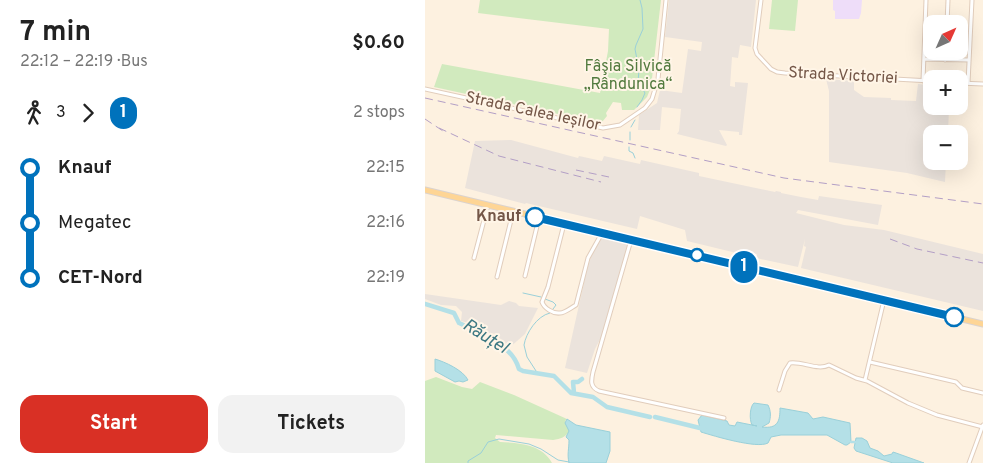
<!DOCTYPE html>
<meta charset="utf-8">
<style>
:root{--surface:#fff;--page:#f2f2f2;--text:#222;--muted:#767676;--accent:#d93025}
body{margin:0;font-family:Overpass,sans-serif;background:var(--page);color:var(--text);height:100vh;display:flex;flex-direction:column;font-size:19px;white-space:nowrap}
*{box-sizing:border-box;margin:0}
p{font-size:16px;color:var(--muted)}
.icon{flex:none;width:28px;height:28px;fill:none;stroke:currentColor;stroke-width:2;stroke-linecap:round;stroke-linejoin:round}
.map{position:relative;flex:1;overflow:hidden}
.drawer{display:flex;flex-direction:column;background:var(--surface);width:425px}
.drawer>*{flex:none}
.badge{padding:0 10px;border-radius:16px;font-size:18px;line-height:32px}
.needle{width:32px;rotate:45deg}
.tools{position:absolute;left:498px;top:15px;display:grid;gap:10px}
.tools a{display:grid;place-items:center;width:45px;height:45px;border-radius:10px;background:var(--surface);box-shadow:0 5px 20px #0002;font-size:25px}
.map>.badge{position:absolute;translate:-50% -50%;box-shadow:0 0 0 2px #fff}
.legs{display:flex;align-items:center;gap:8px;height:55px;padding:0 20px;font-size:16px}
.legs p{margin-inline-start:auto}
.overview{display:flex;align-items:center;justify-content:space-between;height:85px;padding:0 20px}
h1{font-size:28px;font-weight:700;line-height:38px}
.cta{display:flex;gap:10px;margin-top:auto;padding:10px 20px}
.cta a{flex:1;height:58px;border-radius:15px;background:var(--accent);color:#fff;font-size:20px;font-weight:700;line-height:58px;text-align:center}
.cta a+a{background:var(--page);color:var(--text)}
ul{padding:0 20px;list-style:none}
li{display:flex;align-items:center;gap:18px;height:55px;font-size:19px}
li i{display:grid;place-items:center;width:8px;height:100%;margin:0 6px;background:currentColor}
li i::after{content:'';width:12px;height:12px;margin:-6px;border:4px solid;border-radius:50%;background:var(--surface)}
li p{margin-inline-start:auto}
li:first-child i{background:linear-gradient(#0000 50%,currentColor 0)}
li:last-child i{background:linear-gradient(currentColor 50%,#0000 0)}
main{display:flex;flex:1;min-height:0}
.map>svg:first-child{display:block}
.industrial{fill:#ebe3dc}
.education{fill:#eeddf9}
.green{fill:#d1eabe}
.water{fill:#b4e0e7;stroke:#9ad0d9}
.lines{fill:none;stroke-linecap:round;stroke-linejoin:round}
.stream{stroke:#9ad0d9;stroke-width:1}
.canal{stroke:#b4e0e7;stroke-width:2.5}
.river{stroke:#b4e0e7;stroke-width:4.5}
.minor-casing{stroke:#e1cdbc;stroke-width:5}
.major-casing{stroke:#dbd3cf;stroke-width:7}
.minor{stroke:#fff;stroke-width:3}
.major{stroke:#fed595;stroke-width:5}
.rail{stroke:#b39fc6;stroke-width:1;stroke-dasharray:8 5;stroke-linecap:butt}
.line-1-casing{stroke:#fff;stroke-width:11}
.line-1{stroke:#0072bc;stroke-width:8}
.stop-1-dot{fill:#fff;stroke:#0072bc;stroke-width:2.5}
.labels{text-anchor:middle;dominant-baseline:central;stroke-width:4;stroke-linejoin:round;paint-order:stroke}
.park-label{font-size:16px;fill:#527a3e;stroke:#fff5e7}
.street-label{font-size:16px;fill:#745647;stroke:#fff5e7}
.stop-label{font-size:16px;font-weight:bold;fill:#745647;stroke:#fff5e7;text-anchor:end}
.water-label{font-size:18px;font-style:italic;fill:#3d7882;stroke:#fff5e7}
</style>
<main>
<section class="drawer">
<div class="overview"><div><h1>7 min</h1><p>22:12 – 22:19 · Bus</p></div><b>$0.60</b></div>
<div class="legs"><svg class="icon" aria-label="walk" viewBox="0 0 24 24"><circle cx="13" cy="4" r="2"/><path d="M13 8l-2 6 4 7M11 14l-3 7M7 12l3-4h3l4 4"/></svg>3<svg class="icon" aria-label="forward" viewBox="0 0 24 24"><path d="M9 5l7 7-7 7"/></svg><b class="badge" style="background:#0072bc;color:#fff">1</b><p>2 stops</p></div>
<ul>
<li><i style="color:#0072bc"></i><b>Knauf</b><p>22:15</p></li>
<li><i style="color:#0072bc"></i><span>Megatec</span><p>22:16</p></li>
<li><i style="color:#0072bc"></i><b>CET-Nord</b><p>22:19</p></li>
</ul>
<div class="cta"><a>Start</a><a>Tickets</a></div>
</section>
<div class="map">
<svg width="558" height="463" viewBox="0 0 558 463">
<rect width="100%" height="100%" fill="#fdf1e0"/>
<path class="industrial" d="M244,0h87l-5,47 -11,-2 -2,13 -6,-1 -2,29 5,1v-5l13,1 -6,52h-3v-3l-20,-2 8,15 -1,1 -49,-12 2,-3 2,-22 -19,-2 -2,23h-22l1,-15 18,-12 3,-13 22,3 6,-44 13,2 1,-9 -37,-5z
M401,79l28,2v9l10,7 27,1v2l25,1 2,-17 12,1 1,21h18l-1,28h-17v27h15l-1,21 -38,-9 -78,-11v-71z
M86,140l67,18 1,-2 23,5 2,-5 36,8 1,-4 58,13v3l76,16 1,-1 5,1v1l20,4 17,3 1,-4 63,9 -4,20 -80,-15 -2,3 48,12 40,5 99,24v57l-182,-43 5,-21 -2,-1 1,-7 -7,28 -42,-9 1,-4 -6,-1 -2,3 -62,-15 -2,-11 -45,-14 -3,13 -111,-26 -1,1 -60,-16 10,-47z
M177,233l29,7 -25,88 -11,21 -8,24 -22,-5 22,-99 4,-12z
M0,294l76,11 8,-4 7,2 3,3 19,2 -13,26 -16,14 -13,-14 -6,-1 -2,2 -19,-12 -8,-2 1,-9 -6,-6 -15,-1 -16,-6z"/>
<path class="education" d="M408,0h29l-1,13 -2,6h-24v-8l-2,-1z"/>
<path class="green" d="M55,0h181l-10,87 -4,10 -13,13h-12l-1,-7 -8,-1 -7,11 1,3 -5,6 -21,-3 -147,-32 8,-23 158,29 8,-42 1,-22 -131,-16z
M347,0h26l-3,31 -26,-2z
M11,377l26,10 10,2 8,-7 34,13 53,24 -2,2 5,10c-5,6 -9,8 -17,9l-57,-5 -1,3 5,4c19,1 42,2 52,21h-127v-82z"/>
<path class="water" d="M10,359c10,3 28,11 33,21l-5,2 -4,-1 -4,1 -20,-11z
M329,403l14,2c3,6 3,12 1,18l-7,4c16,2 18,-6 18,-19l28,5 5,6 10,-2 27,6 1,19 -4,3h-2l-18,-10h-46l-10,2 -3,6c-11,6 -54,-7 -67,-11l-3,-12 4,-5 25,6 2,4 6,1 2,-4 20,4 -5,-1c-3,-6 -2,-19 2,-22z
M142,419l9,6 34,7v19l-4,12h-37c-2,-9 0,-14 0,-23l-3,-3 3,-6 -4,-8z
M431,438h6l5,3 3,7 8,3 6,5 8,-2 1,-2 3,1 28,10h-31l-37,-12 -2,-3z"/>
<g class="lines">
<path class="stream" d="M212,107l5,-7 3,-7 -7,-11 1,-12 -4,-21 1,-4 7,-16 -1,-21 -2,-8
M206,127l4,-7
M205,132v8
M204,147v4l4,2 2,5
M98,293l18,4
M113,374l-11,-17 -3,-12c2,-12 13,-29 26,-32l6,-8 -3,-3 -8,-3
M43,463v-2l13,-8 7,-11 11,-3 30,5 12,5 17,11 11,2"/>
<path class="canal" d="M426,442h4"/>
<path class="river" d="M0,304l29,9 5,10c12,5 19,10 31,16 14,8 24,14 29,30l4,2 31,5 17,17 22,4 14,10 43,10
M149,393l-1,-11h5l4,-3
M230,417l49,12"/>
<g class="minor-casing">
<path id="minor" d="M336,0l-6,48 2,6 14,15 6,3 8,1 146,8
M522,24l1,-24
M499,59l45,1
M520,60l1,-9
M498,81l3,-81
M534,83l24,1
M543,83l4,-83
M0,89l178,39 17,-3 25,-17 7,-9 6,-20 8,-79
M139,224l-16,63 -6,15c2,6 11,12 18,11 5,0 12,-6 16,-8l12,-47 14,-25
M206,240l-38,132c-2,9 -3,15 6,19l125,27
M49,258l14,-53
M100,276l14,-58
M72,277l16,-65
M445,362l86,20 6,6 21,5
M440,380l19,-80
M354,390l6,-19 5,-8c12,-2 28,8 39,2l27,13 11,3 41,22 29,12 46,12
M544,463l14,-38"/>
</g>
<g class="major-casing">
<path id="major" d="M0,190l558,134"/>
</g>
<use href="#minor" class="minor"/>
<use href="#major" class="major"/>
<path class="rail" d="M0,98l359,80 199,26
M0,119l18,12
M14,128l60,28 102,26
M151,170l33,7
M465,239l27,10 66,14"/>
</g>
<g class="lines">
<g class="line-1-casing">
<path id="line-1" d="M110,217l419,100"/>
</g>
<use href="#line-1" class="line-1"/>
</g>
<g class="stop-1-dot">
<circle cx="110" cy="217" r="9"/>
<circle cx="272" cy="255" r="6"/>
<circle cx="529" cy="317" r="9"/>
</g>
<g class="labels">
<g class="park-label">
<text x="203" y="67">Fâşia Silvică<tspan x="203" dy="18">„Rândunica“</tspan></text>
</g>
<g class="street-label">
<text transform="translate(418 76) rotate(3)">Strada Victoriei</text>
<text transform="translate(108 112) rotate(12)">Strada Calea Ieșilor</text>
</g>
<g class="stop-label">
<text x="96" y="217">Knauf</text>
</g>
<g class="water-label">
<text transform="translate(60 337) rotate(32)">Răuțel</text>
</g>
</g>
</svg>
<div class="tools">
<a><svg class="needle" viewBox="-14 -14 28 28"><path d="M0-13l5 13h-10z" fill="#e53935"/><path d="M0 13l5-13h-10z" fill="#767676"/></svg></a>
<a>+</a>
<a>−</a>
</div>
<b class="badge" style="left:319px;top:267px;background:#0072bc;color:#fff">1</b>
</div>
</main>
